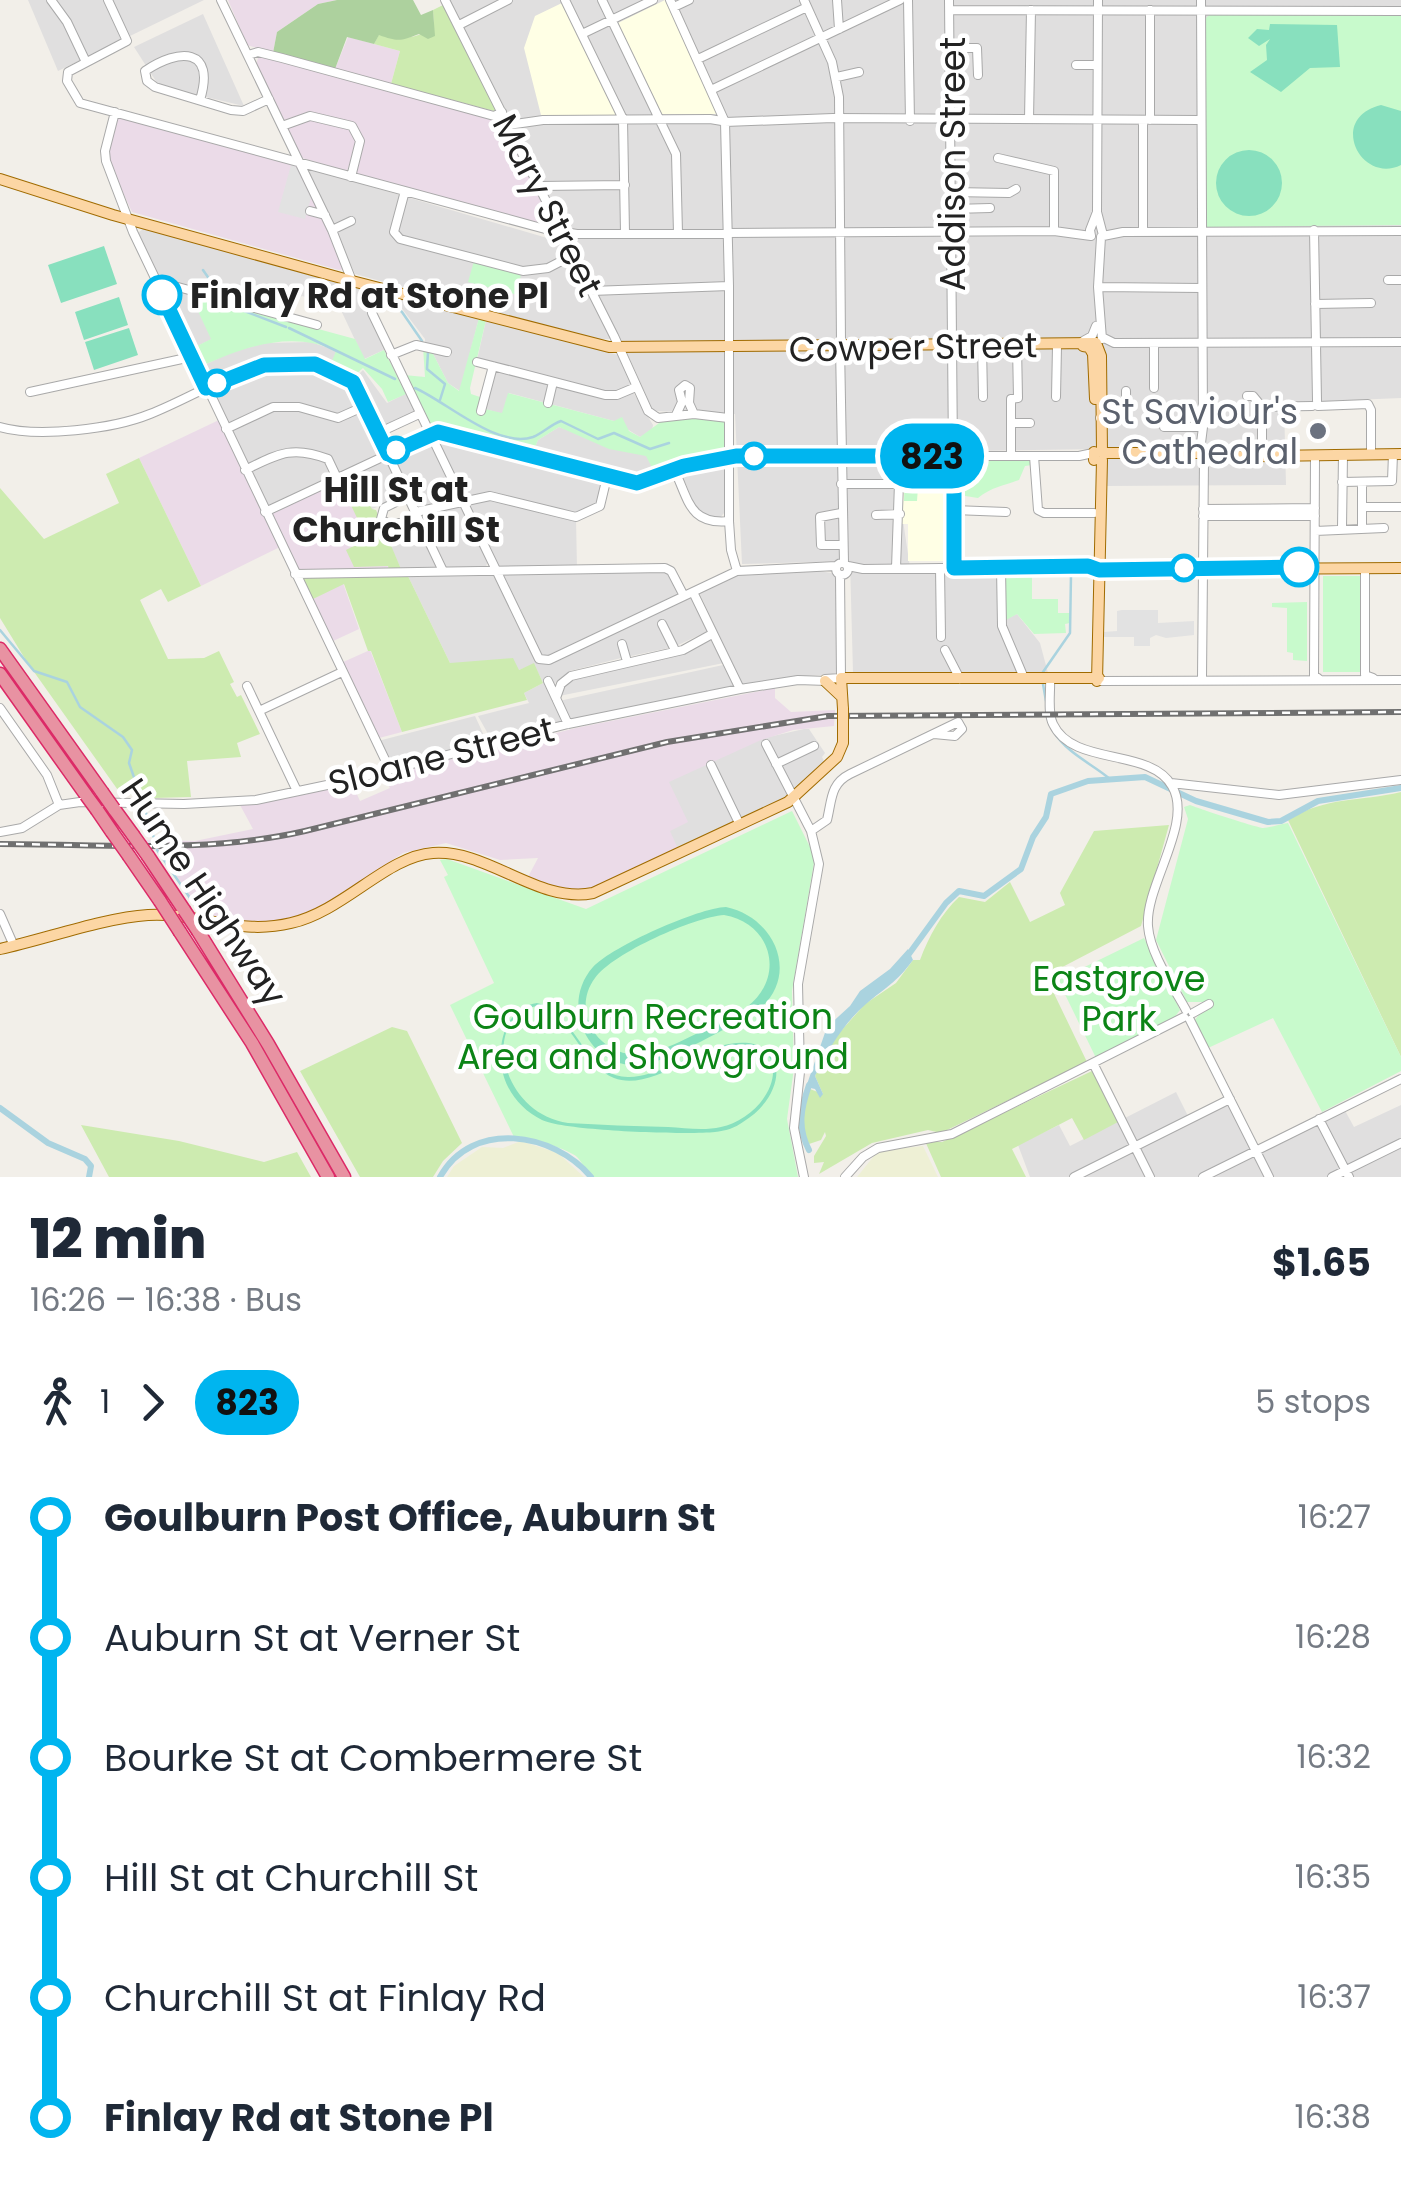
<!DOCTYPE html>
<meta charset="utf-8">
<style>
:root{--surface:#fff;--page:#f2f2f3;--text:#1f2937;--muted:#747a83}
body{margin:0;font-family:Poppins,sans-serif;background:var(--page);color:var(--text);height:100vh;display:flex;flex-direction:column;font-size:38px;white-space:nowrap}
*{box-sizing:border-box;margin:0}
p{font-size:32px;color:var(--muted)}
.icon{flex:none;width:55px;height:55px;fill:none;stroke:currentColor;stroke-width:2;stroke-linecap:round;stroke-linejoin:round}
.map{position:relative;height:1177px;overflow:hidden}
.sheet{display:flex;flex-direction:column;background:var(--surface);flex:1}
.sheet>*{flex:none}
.badge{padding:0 20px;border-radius:32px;font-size:35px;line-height:65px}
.map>.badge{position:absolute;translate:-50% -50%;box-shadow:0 0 0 5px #fff}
.legs{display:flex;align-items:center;gap:15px;height:110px;padding:0 30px;font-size:32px}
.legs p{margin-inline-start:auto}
.headline{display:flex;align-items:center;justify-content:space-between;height:170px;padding:0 30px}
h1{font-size:55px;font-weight:800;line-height:75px}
ul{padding:0 30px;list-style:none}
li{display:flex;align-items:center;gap:35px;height:120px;font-size:38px}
li i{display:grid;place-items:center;width:15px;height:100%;margin:0 12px;background:currentColor}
li i::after{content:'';width:25px;height:25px;margin:-12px;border:8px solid;border-radius:50%;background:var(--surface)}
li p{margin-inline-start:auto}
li:first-child i{background:linear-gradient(#0000 50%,currentColor 0)}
li:last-child i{background:linear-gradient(currentColor 50%,#0000 0)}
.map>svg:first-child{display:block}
.residential{fill:#e0dfdf}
.industrial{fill:#ebdbe8}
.education{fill:#ffffe5}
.farmland{fill:#eef0d5}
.grass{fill:#cdebb0}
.forest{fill:#add19e}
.park{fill:#c8facc}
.pitch{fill:#88e0be;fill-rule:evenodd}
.parking{fill:#e2e2e2}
.water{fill:#aad3df}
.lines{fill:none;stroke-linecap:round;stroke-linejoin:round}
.stream{stroke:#aad3df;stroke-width:2.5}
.river{stroke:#aad3df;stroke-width:6}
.minor-casing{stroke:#a9a9a9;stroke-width:10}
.major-casing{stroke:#a06b00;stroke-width:12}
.highway-casing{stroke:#dc2a67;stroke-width:15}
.minor{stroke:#fff;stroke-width:8}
.major{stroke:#fcd6a4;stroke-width:10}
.highway{stroke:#e892a2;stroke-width:12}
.rail-casing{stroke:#707070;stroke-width:6}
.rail{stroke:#fff;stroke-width:2.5;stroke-dasharray:8;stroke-linecap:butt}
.major-bridge-casing{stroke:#a06b00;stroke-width:12;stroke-linecap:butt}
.highway-bridge-casing{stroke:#dc2a67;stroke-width:15;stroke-linecap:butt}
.major-bridge{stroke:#fcd6a4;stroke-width:10}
.highway-bridge{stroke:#e892a2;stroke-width:12}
.line-1-casing{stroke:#fff;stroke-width:22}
.line-1{stroke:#00b5ef;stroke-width:15}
.stop-1-dot{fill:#fff;stroke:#00b5ef;stroke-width:5}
.worship-dot{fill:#6b7280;stroke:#fff;stroke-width:4}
.labels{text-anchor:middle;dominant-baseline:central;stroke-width:9;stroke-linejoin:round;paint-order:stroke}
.street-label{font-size:35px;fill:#222;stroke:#fff}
.stop-label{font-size:35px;font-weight:bold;fill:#222;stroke:#fff;text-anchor:start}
.worship-label{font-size:35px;fill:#5b616d;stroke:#fff;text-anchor:end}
.park-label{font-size:35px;fill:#0c8416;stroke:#fff}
</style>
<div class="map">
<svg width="1401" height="1177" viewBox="0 0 1401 1177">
<rect width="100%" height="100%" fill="#f2efe9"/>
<path class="residential" d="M28,0h176l-146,71z
M448,0h953v398l-117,5 2,82 -179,1 -2,-37 -206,3v42l12,80h86l3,48 17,-8 23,29 8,30h-195l-3,-112 -108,3 -7,-150 -82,-3 -32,-72h-28l-238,-65 -46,-101 2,-4 260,76 -61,-127z
M203,14l41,92 -85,-20 -25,-39z
M146,227l222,63v21l18,38 -22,10 -25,-53 -37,-10 -21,16 -122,-30 -20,-43v-7z
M163,287l27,7 22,45 -21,10z
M399,296l80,22 -19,73 -12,-8 -17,-33 16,7 5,-3 -1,-5 -26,-5v-5l-28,-37z
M486,320l132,35 14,30 -20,10 -135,-35z
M311,342l26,9 -8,17 -12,-5h-48l-61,20 -8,-16 32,-15 33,-9z
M314,365l37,17 11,22 -20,11 -68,-10 -47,20 -16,-37 59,-22z
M494,369l111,28 28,-5 20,33 -1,6 -12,6 -26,-16 -105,-28 -6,21 -18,-5z
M363,370l24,33 20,-10 9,20 -37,18 -25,-52z
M274,408h23l41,11 26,-10 20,44 -45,21 -9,-14 -28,-10 -53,16 -18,-35z
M559,427l88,29 9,19 -18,6 -106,-27 6,-14z
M437,435l167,44 -5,25 -24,12 -82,-22 -28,5 -30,-61z
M426,440l5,4 26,53 -40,11 -26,-52z
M282,456h21l22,6 5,15 -62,29 -18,-35z
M387,457l16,36 -4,5 -27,11 -18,-37z
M721,463l4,5v44l-7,8 -6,1 -15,-10 -16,-38z
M493,497l83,22 1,49 -80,-1 -29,-63z
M457,505l7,4 24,51 -2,7 -41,1 -24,-50v-4z
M381,525l39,3 19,40 -38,1z
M667,571l13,22 -2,3 -126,60 -13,1 -38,-84z
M819,571l18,3 3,100 -49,3 -49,9 -43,-94 38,-19z
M492,573l41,83 8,7 150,-67 17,35 -32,15 -14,-26 -4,5 11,23 -38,8 -3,-1 -3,-14 -5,-2 -2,4 3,15 -51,13 -13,10 -4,5 10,37 -71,18 -14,-25 51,-13 -5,-10 19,-10 -9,-19 -15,6 -69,-7 -43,-89z
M710,639l14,24 -165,33 8,-17z
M723,665l12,23 -166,33 -10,-20z
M475,716l12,26 -93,24 -16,-25z
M804,729h5l16,24 -3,4 5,10 -38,30 -110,54 -59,-44 109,-61z
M1176,1092l14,28 39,-17 25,52 89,-48 11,20 47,-22v72h-371l-12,-32 41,-20 11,21z"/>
<path class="industrial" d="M228,0h109l-19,4 -41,28 -4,21 -26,-8z
M348,37l52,14 -9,33 -56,-15z
M263,56l237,64 52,103 -7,3 -186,-51 -4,-3 7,-33 -3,-10 -43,-15 -33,6 -27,-55 2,-7z
M118,116l177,46 50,101 -1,6 -5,1 -207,-58 -25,-54z
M311,118l38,9 9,12 -11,32 -45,-13 -15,-28 2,-4z
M219,420l61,127 -79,39 -62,-128z
M351,474l16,33 22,63h-91l-28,-57z
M343,583l16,46 -28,13 -20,-42z
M370,650l32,82 -23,6 -38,-75z
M775,688v10l16,14 44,-2 -1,16 -41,4 -32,10 -92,42 19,40 -18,9 9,20 -83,39 -28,1 -40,-14 10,-19 -38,2 -54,-17 -43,10 -85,57 -53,15 -62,-10 -44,-65h-9l-7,-10 52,1 58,-12 -13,-24 97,-18 3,6 14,-5 6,13 30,-13 -7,-12 193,-48z"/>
<path class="education" d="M665,0l54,114h-57l-44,-91z
M564,2l54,113h-77l-17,-67 11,-32z
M903,463l44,3 -1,95h-38v-37h-10l5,-12z"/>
<path class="farmland" d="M521,1141l37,12 26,24h-137l7,-11 28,-19 21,1z
M923,1146l15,31h-81l21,-26z"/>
<path class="grass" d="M445,4l51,106 -2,1 -103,-27 9,-33 -26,-7 5,-10c21,7 37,5 55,-7l-1,-17z
M139,458l62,128 -33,16 -7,-13 -21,11 28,59 36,-1 15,-7 15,31 -4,2 7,13 4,-2 19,39 -23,9 4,14 -54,4 4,36 -38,1 -33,-5 -93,-131 -27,-44v-130l44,51 75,-36 -13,-29z
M354,472l18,37 4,1 25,59 -12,1 -1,-4 -34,1 -8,-17 21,-11 -27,-57z
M407,574l43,89 63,-5 6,12 15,-7 9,20 -19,10 3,7 -125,32 -31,-81h-3l-24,-67 -33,16 -11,-20 1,-5z
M1401,792v265l-113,-237c38,-24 72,-18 113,-28z
M1169,825l-28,101 -92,48 -2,5 40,83 -146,71 -13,-3 -56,13 -53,31 5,-12 -10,1v-7l12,-20 -1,-4 -4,8 -12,4c-10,-18 -8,-38 1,-55l13,5 -8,-18 17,-35 33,-37 31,-21 17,-23h7c9,-24 21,-46 39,-63l26,5 25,-20 20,40 35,-17 -5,-12 34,-62z
M392,1027l15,4 55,112 -19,18 -10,16h-73l-60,-106z
M1092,1071l26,51 -34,18 -12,-22 -60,31 14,28h-85l-16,-36 17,1z
M81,1125l98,16 85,21 33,-10 14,25h-202z"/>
<path class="forest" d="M337,0h76l8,15 12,-5 2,26 -7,3 -9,-5c-18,7 -21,8 -40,1l-5,9 -27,-7 -12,32 -62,-16 4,-21 41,-28z"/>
<path class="park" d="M1211,13h190v212l-195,2 -1,-208z
M474,261l47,12 -3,22 -50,-13z
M190,294l165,45 10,20 19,-9 22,44 -18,8 -6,-13 -19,-21 -10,9 -23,-11 6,-15c-44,-21 -93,-4 -134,15l-9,-18 18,-9z
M479,318l7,2 -16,68 1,6 12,4 -6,13 2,4 5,-1 1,-5 17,4 6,-20 106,28 8,-4 7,14 11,6 26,-19 22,-3 37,6 -1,32 -43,11 -25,11 -10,-19 -37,-7 -50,-22 -21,13 -6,14 -100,-27 -28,-52 21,2 -2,-30 8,3 17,33 11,8z
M961,460h69l2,5 -7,1 -6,14c-16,6 -27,7 -41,18l-19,-3z
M905,465l38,1 1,21h-26l-1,14h-13z
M1032,575v24h26v14h13l-1,10 -5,1 1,9 -32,1 -17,-20 -11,6v-44z
M1323,576h38v96h-38z
M1307,602v59l-14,-1v-7l-6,-1v-44l-15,-1v-4z
M1190,805c4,2 68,23 73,23 6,0 17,-4 25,-5l113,234v14l-79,41 -49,-94 -65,30 -14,-27 15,-19h-22l-31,-62 32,-121 -4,-12z
M792,811l23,46 -23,134 2,77 -7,51 11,58h-206c-6,-6 -10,-15 -15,-20 -7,-7 -52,-22 -63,-20l-64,-132 44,-22 -50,-106 4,-2 -8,-15 7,-1 139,50z
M1144,938l36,72 -6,8 -78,40 -38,-78z"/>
<path class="pitch" d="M1270,24l67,1 3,42 -30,1 -29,24 -31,-20 17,-12 -1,-15 4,-6 -11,7 -11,-8 9,-9 12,1z
M1381,105l20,6v54c-40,20 -74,-47 -20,-60z
M1216 183a33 33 0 1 1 66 0a33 33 0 1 1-66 0Z
M104,246l13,38 -56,19 -13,-38z
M119,297l9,28 -44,15 -9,-28z
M129,328l9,27 -44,15 -9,-28z
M726,907c52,11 76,74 27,107 -28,14 -84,48 -113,51 -52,4 -81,-60 -47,-98 20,-21 105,-59 133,-60zM724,915c48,8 62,62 23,92 -30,14 -73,43 -105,47 -41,5 -73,-41 -47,-76 18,-25 99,-61 129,-63z
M537,1003c40,9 47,74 91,74 24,1 62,-21 86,-29 73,-24 81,42 29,74 -8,6 -18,9 -28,10 -29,3 -150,-1 -173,-12 -23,-11 -40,-34 -41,-60 -2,-25 9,-53 36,-57zM537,1006c36,10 43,58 77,72 41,16 96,-44 140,-32 10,3 18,11 19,22 2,28 -27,54 -52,59 -17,4 -36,1 -53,0 -34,-1 -67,-2 -100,-4 -67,-9 -89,-105 -31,-117z"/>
<path class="parking" d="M291,165l5,2 15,31 -6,21 -27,-7z
M1122,610h36v13l36,-2v14l-28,3 -10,-3 -6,3v8h-16v-9h-30v-5l13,-1v-20z"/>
<path class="water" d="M908,949l5,11c-17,23 -27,27 -47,44 -23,20 -38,46 -51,72l8,18 -3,4 -5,-9 -9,-2 21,-60 23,-21 10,-15 30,-22z"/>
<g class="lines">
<path class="stream" d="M203,270l18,26
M384,297l18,15 20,29
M226,304l60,23
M289,328l106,51
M428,352l-1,17 18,15 -5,16
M415,388c32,14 82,61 118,49 10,-4 17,-12 28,-16l37,18 16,-6 36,16 19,-6
M0,630l34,41 33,11 13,25 43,30 9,13 -3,13 13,37
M1043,672l27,-39 1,-58
M1043,684l3,17
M1054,732c14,22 37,31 56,47
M144,807l12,37
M157,850l44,64
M210,927l5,9"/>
<path class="river" d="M906,958l40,-55 13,-12 25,5 37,-27 12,-32 13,-20 5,-23 37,-13 57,-4 51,24 72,21 13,-1 37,-20 83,-13
M809,1085c-8,23 -12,42 0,65
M0,1108l48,35 37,16 6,7 -2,11
M440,1177c32,-58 114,-45 151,0"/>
<g class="minor-casing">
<path id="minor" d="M51,0l16,22 19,40
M108,0l19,41 -59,31 -1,9 13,22 465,126 32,5 477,-3 37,5
M221,0l111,230 20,51
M445,0l169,336 34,75 10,7 36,-4 34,4
M565,0l58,119 2,114
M602,0l74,154 2,79
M670,0l55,122 4,164v235l2,29 6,21
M804,0l28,62 7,35 2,246
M837,0l2,29
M908,0l2,121
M949,0l5,568
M674,7l15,-7
M952,10l449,1
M461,24l47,-24
M582,34l71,-34
M951,48h26l1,27
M248,55l10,-3 24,6 212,58 8,-4
M698,59l109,-52
M1076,65h21
M837,77l22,-5
M713,89l187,-89
M200,100c16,-53 -21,-52 -55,-29l2,10 8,6 76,23 12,1 26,-12
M115,112l-10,39 1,10 27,71 257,538
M1029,119l2,-109
M1143,120v112
M1150,120v-110
M725,122l108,-4 367,2
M508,125l35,-5 167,-1 18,3
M282,126l28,-10 42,10 8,15 -9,36
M998,158l56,13v60
M539,186l86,-1
M405,191l-11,41 6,7 123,32 25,-3 25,-13
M953,192l56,1 7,-4
M953,209l37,-1
M310,211l15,4
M1097,212l6,23
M332,230l19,-9
M1314,230l3,171
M1091,236l-1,-6 7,-18 1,-212
M1103,236l20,-4 278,-1
M1101,237l-3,50 4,52
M1388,280h13
M158,286l9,-2 150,41
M1098,287l104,1
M375,288l-3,25 167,346 10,1 188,-89 99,-5
M591,291l138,-5
M1315,304l56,-1
M1102,337l12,6 287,-1
M1083,341l9,-5 4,-10
M1154,343v45
M982,346l1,51
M840,347l4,216
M391,355l25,-10 31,7
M477,362l128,33h12l19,-8
M30,392l161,-35
M1247,396h6l9,11
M1056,397l1,-51
M548,403l5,-21
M1318,406l50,-2 3,6v44
M481,411l12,-45
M676,415l6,-13 -3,-12 6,-5 5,3 -1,15 5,11
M1100,418h26v-27
M1011,423h19
M0,427c38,11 113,2 150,-13 60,-23 135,-82 200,-35 10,8 16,29 21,40 25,51 48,102 72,152
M1164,427h39
M226,429l47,-22h26l39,11 27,-12
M378,433l41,-19
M1200,451l3,-24 -2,-427
M1011,455v-56l7,-1 -1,-52
M1262,455v-48l50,-1
M1315,455l-1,221 4,2
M1034,456l4,54 6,3h50
M674,469c15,31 15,56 55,52
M245,470c33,-16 47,-25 83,-11l9,19
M1342,482l50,-1 1,-27
M1362,482v47
M841,484h59
M408,496l-24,12 -3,11 6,4h33
M1362,507h39
M1203,509l112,-1
M954,510l52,2
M265,512l171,-80 198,51 14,-2 36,-15 53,-10h342l14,-3
M416,512l74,-16 86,21 24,-11 7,-29
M841,513l-21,4 1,28h21
M876,515l24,-1
M1203,516h112
M1342,528l1,-73
M1315,531l69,-3
M836 569a6 6 0 1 1 12 0a6 6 0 1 1-12 0Z
M848,566l15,3 231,-3
M896,568l4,-113
M940,568l1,69
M1001,568l1,58 22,52
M1365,568v107l8,3
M295,574l370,-6 6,3 13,25
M693,592l47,97
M662,624l12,24
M622,644l4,14
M945,650l15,29
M1050,678c1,13 -3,34 3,46 20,43 97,23 119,62 22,37 -27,99 -24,140 2,28 25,60 38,84
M1202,678l2,-218
M825,679l16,-1 -1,-103
M548,681l20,43
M1099,681l302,-1
M247,686l50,105
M556,698l5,-14 10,-8 112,-26 29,-16
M0,708l47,67 12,30 -37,23 -22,4
M259,711l83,-39
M766,744l45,87 8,33 -21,120 2,88 -6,56 10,49
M776,764l38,-18
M711,765l29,60
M1171,783l108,12 122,-15
M59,805l21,-3 104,2 72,-4 90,-19 222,-57 172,-35 58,-9 29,1
M811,831l16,-11c5,-20 3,-36 23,-46l108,-52 4,7 -7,7 -21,-2
M0,914l14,32
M1193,1013l16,-9
M1190,1020l79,157
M1094,1065l56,112
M1319,1119l30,58
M845,1177l18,-20 15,-9 74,-14 232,-117
M1074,1177l156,-78
M1203,1177l198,-98
M1332,1177l69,-34"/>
</g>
<g class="major-casing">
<path id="major" d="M0,179l113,36 239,66 257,66 487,-4
M1096,343l5,13 1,96
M1083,346l6,1 4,7 2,45
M1094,452v8
M1103,453h95
M1207,457l194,-3
M1094,570l307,-2
M825,681l17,16
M1097,681l5,-221
M843,709l-2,-31h258
M0,949c46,-10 103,-31 148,-34 51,-3 89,21 143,8 53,-12 96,-67 142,-70 55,-4 105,51 160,40l195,-91 49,-45 6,-14v-16"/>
</g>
<g class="highway-casing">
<path id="highway" d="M0,649l102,143
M0,674l86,121
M114,809l19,26
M97,810l15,22
M129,856l31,45
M148,856l36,54
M198,931l70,113 76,133
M180,932l72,111 76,134"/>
</g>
<use href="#minor" class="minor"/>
<use href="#major" class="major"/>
<use href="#highway" class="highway"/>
<g class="rail-casing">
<path id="rail" d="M0,844c102,0 205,10 305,-13l362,-89 161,-26 573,-4"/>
</g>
<use href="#rail" class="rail"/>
<g class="major-bridge-casing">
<path id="major-bridge" d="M843,709v18"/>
</g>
<g class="highway-bridge-casing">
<path id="highway-bridge" d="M102,792l12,17
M86,795l11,15
M112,832l17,24
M133,835l15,21
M160,901l20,31
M184,910l14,21"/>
</g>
<use href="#major-bridge" class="major-bridge"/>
<use href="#highway-bridge" class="highway-bridge"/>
</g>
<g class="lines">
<g class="line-1-casing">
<path id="line-1" d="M162,295l44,93 58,-23 51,-1 38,18 35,72 50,-22 199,51 47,-17 52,-10h218v112l134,-2 11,4 200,-3"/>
</g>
<use href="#line-1" class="line-1"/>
</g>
<g class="stop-1-dot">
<circle cx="162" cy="295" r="18"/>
<circle cx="217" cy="383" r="12"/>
<circle cx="396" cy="450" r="12"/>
<circle cx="754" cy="456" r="12"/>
<circle cx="1299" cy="567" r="18"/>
<circle cx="1184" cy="568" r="12"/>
</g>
<circle class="worship-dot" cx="1318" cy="431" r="10"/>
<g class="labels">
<g class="street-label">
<text transform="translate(952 164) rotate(-90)">Addison Street</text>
<text transform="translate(548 205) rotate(63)">Mary Street</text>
<text transform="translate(913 347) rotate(-1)">Cowper Street</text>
<text transform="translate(441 756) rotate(-14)">Sloane Street</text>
<text transform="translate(204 892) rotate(56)">Hume Highway</text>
</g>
<g class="stop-label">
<text x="190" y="295">Finlay Rd at Stone Pl</text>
<text x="396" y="489" text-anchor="middle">Hill St at<tspan x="396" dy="40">Churchill St</tspan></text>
</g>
<g class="worship-label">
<text x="1298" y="411">St Saviour's<tspan x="1298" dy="40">Cathedral</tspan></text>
</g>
<g class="park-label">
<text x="1119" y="978">Eastgrove<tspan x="1119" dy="40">Park</tspan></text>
<text x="653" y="1016">Goulburn Recreation<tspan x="653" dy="40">Area and Showground</tspan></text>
</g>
</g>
</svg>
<b class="badge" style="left:932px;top:456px;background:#00b5ef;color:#111">823</b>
</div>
<section class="sheet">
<div class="headline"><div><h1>12 min</h1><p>16:26 – 16:38 · Bus</p></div><b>$1.65</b></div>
<div class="legs"><svg class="icon" aria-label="walk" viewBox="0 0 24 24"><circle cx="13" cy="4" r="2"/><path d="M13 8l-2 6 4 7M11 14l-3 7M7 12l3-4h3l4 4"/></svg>1<svg class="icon" aria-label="forward" viewBox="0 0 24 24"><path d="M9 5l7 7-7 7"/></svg><b class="badge" style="background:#00b5ef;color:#111">823</b><p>5 stops</p></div>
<ul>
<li><i style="color:#00b5ef"></i><b>Goulburn Post Office, Auburn St</b><p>16:27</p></li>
<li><i style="color:#00b5ef"></i><span>Auburn St at Verner St</span><p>16:28</p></li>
<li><i style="color:#00b5ef"></i><span>Bourke St at Combermere St</span><p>16:32</p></li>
<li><i style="color:#00b5ef"></i><span>Hill St at Churchill St</span><p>16:35</p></li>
<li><i style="color:#00b5ef"></i><span>Churchill St at Finlay Rd</span><p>16:37</p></li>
<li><i style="color:#00b5ef"></i><b>Finlay Rd at Stone Pl</b><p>16:38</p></li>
</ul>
</section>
